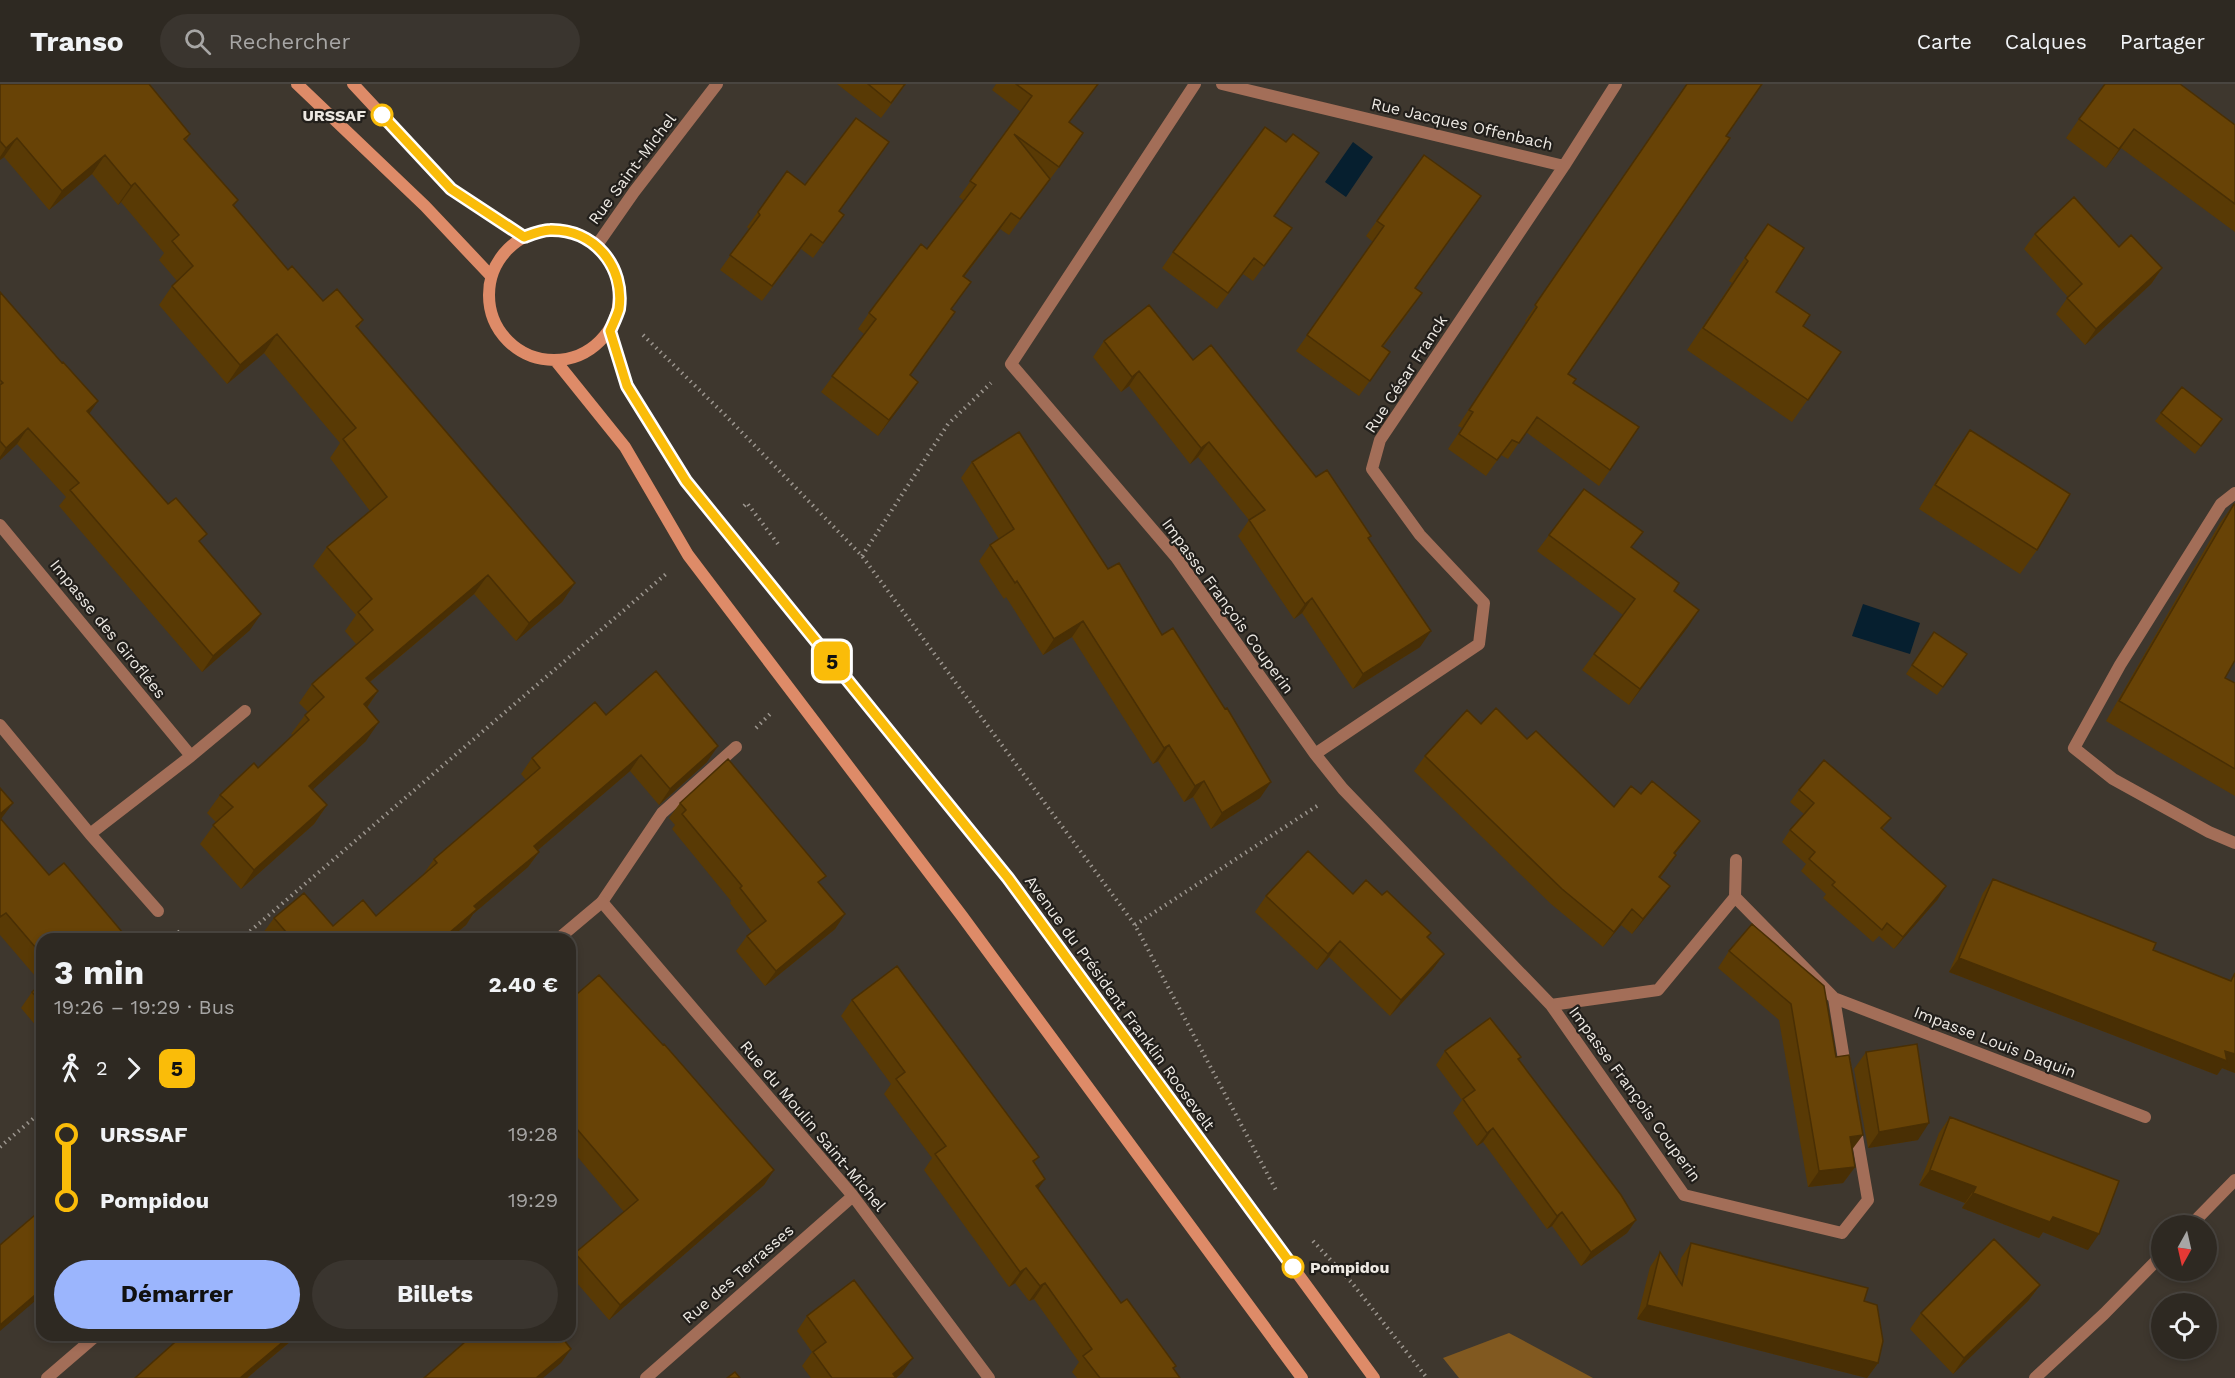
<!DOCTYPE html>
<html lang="fr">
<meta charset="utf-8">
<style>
:root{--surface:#2e2922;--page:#3a352f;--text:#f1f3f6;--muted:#a7a6a5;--line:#494540;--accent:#9bb5fd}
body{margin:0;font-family:"Work Sans",sans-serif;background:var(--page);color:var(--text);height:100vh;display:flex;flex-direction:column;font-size:22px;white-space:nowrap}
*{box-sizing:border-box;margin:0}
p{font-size:20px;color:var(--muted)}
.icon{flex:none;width:33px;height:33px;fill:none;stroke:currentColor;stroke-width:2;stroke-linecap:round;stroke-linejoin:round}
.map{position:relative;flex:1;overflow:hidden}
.side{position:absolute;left:36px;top:849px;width:540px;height:408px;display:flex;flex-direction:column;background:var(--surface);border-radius:18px;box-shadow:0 3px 9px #0003,0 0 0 2px var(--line)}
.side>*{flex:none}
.badge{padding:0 12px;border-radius:9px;font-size:21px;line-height:39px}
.needle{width:39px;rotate:188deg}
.buttons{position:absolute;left:2151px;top:1131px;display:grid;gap:12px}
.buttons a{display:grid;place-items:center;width:66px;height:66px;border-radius:50%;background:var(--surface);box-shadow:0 3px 9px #0003,0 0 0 2px var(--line);font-size:30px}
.map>.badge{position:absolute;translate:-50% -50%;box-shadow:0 0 0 3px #fff}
.legs{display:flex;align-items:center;gap:9px;height:66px;padding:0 18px;font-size:20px}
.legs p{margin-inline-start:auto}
.overview{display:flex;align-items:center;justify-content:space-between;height:102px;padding:0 18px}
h1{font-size:33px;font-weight:700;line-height:45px}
.action{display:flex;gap:12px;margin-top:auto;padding:12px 18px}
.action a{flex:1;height:69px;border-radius:36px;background:var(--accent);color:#111;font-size:24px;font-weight:700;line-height:69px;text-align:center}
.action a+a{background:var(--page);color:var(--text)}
ul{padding:0 18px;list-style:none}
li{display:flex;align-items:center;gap:21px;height:66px;font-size:22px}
li i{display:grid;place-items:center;width:9px;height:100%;margin:0 8px;background:currentColor}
li i::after{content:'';width:15px;height:15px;margin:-8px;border:4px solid;border-radius:50%;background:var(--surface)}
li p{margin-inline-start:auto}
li:first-child i{background:linear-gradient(#0000 50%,currentColor 0)}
li:last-child i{background:linear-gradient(currentColor 50%,#0000 0)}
header{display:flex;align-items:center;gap:36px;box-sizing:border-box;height:84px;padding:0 30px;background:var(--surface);border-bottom:2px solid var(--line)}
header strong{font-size:28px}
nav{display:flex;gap:33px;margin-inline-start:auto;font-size:21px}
.search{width:420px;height:54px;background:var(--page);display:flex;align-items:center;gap:15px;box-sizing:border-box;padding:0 21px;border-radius:33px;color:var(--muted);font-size:22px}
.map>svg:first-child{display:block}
.green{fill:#815920}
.water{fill:#061f2f}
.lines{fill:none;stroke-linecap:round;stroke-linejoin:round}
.path{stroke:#9c968f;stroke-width:4;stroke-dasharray:1.5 4.5;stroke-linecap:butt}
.service{stroke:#a36e58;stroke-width:12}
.minor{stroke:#a36e58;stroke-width:12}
.secondary{stroke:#de8b68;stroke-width:12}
.wall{fill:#593a05}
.shaded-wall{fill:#492f04}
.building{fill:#684306;stroke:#492f04;stroke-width:1.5}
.line-1-casing{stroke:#fff;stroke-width:14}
.line-1{stroke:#fabc09;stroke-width:9}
.stop-1-dot{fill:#fff;stroke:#fabc09;stroke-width:3}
.labels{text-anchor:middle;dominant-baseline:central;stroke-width:4.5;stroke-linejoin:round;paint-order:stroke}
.stop-label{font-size:16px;font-weight:bold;fill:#ede9e3;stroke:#221f1b;text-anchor:end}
.street-label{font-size:16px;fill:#ede9e3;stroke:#221f1b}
</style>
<header>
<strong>Transo</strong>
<div class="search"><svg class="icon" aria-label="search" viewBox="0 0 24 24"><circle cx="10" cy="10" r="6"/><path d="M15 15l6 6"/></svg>Rechercher</div>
<nav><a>Carte</a><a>Calques</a><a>Partager</a></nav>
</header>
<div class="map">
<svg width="2235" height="1294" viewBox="0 0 2235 1294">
<rect width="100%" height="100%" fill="#3e372e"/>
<path class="green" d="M1509,1249l84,45h-134l-16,-20z"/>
<path class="water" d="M1353,58l20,15 -27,40 -21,-15z
M1863,520l57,19 -10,31 -58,-18z"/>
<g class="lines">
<path class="path" d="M643,251l81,79 138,142 273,369 142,267
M744,422l3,-3 31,41
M862,472l86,-132 43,-41
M756,644l16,-16
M1135,841l185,-121
M177,847l7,8
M241,855l425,-365
M0,1063l42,-36
M1313,1157l39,42 75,95"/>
<path class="service" d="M602,818l60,-89 74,-66"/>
<path class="minor" d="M1195,0l-184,280 165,193 139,197 28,35 208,216 133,190 158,38 26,-33 -13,-75
M1222,0l342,82 52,-82
M597,161l37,-53 83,-108
M2235,409l-14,11 -101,161 -46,83 39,31 96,53 26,11
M0,441l191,231 -101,78 -90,-109
M1315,670l164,-110 5,-41 -64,-68 -48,-66 8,-29 184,-274
M191,672l54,-45
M90,750l68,77
M1736,776l-1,37 99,101 12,74
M558,855l44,-37 251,294 136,182
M1834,914l311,119
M1551,921l107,-15 77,-93
M2190,1142l45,-46
M47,1294l50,-43
M646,1294l207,-182
M2035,1294l69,-64 58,-59"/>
<path class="secondary" d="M297,0l128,122 66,70
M353,0l98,105 73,48
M489 211a65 65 0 1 1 130 0a65 65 0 1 1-130 0Z
M610,247l17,55 59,95 322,397 366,500
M555,276l70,87 63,108 274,361 340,462"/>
</g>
<path class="wall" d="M0,0l190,50 -4,7 52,59 -4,6 54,64 35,31 40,19 -5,8 217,255 -13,19 -46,39 -42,-47 -104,88 8,9 -11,17 -1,33 -53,48 14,16 -13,19 -73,65 -41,-45 16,-22 -9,-9 13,-18 38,-27 35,-33 -2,-1 14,-19 3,-3 -9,-9 13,-19 44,-40 -11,-13 11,-16 -43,-49 14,-19 43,-36 -40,-53 10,-15 -76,-90 -37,31 -68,-79 13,-19 5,-5 -18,-21 5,-7 -43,-51 -3,3 -26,-31 -43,36 -45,-53 -4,3z
M837,0h69l-25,34z
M996,0h102l-29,39 -10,44 -50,68 -9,-6 -36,48 -13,33 -41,65 -3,23 -29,38 -57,-44 43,-58 -6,-5 11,-16 58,-64 37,-48 -5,-4 62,-85 -29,-22z
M1687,0l39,52 -158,238 5,9 37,87 -11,16 -73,-54 -18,27 -7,-4 -15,21 -38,-27 14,-21 -4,-2 68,-104 -1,-1z
M2079,35l156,6v107l-114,-84 -15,20 -40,-30z
M1424,71l-9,134 -4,20 -28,38 7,5 -31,44 -63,-45 77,-109 -7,-6z
M787,87l57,44 -31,43 -12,-9 -39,52 -42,-31 29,-41 -2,-2z
M1274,132l18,12 -39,53 -10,-7 -26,35 -55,-41 11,-16z
M1768,140l8,68 27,34 38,26 -49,70 -105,-72 45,-67 -3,-2z
M2035,150l84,13 43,21 -11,16 -66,61 -29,-31 12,-17 -44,-48z
M0,208l62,71 36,38 -9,12 112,130 49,87 -48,42 -143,-166 7,-9 -49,-53 -17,16z
M1104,257l89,19 123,117 53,62 51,108 -67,42 -51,-76 -8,6 -56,-83 11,-16 -51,-63 -8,7 -61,-78 -8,6 -28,-35z
M2161,329l61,6 -27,35 -40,-33z
M1970,346l67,120 -17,24 -101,-65 34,-56z
M972,378l136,107 152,229 -49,31 -18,-32 -9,5 -26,-41 -5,3 -81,-127 -29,18 -37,-58 -2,2 -25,-38 11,-16 9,-6 -38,-61z
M2234,420l-9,174 10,5v113l-129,-75 114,-198z
M1549,451l83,12 42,44 25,19 -70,95 -47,-35 41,-55 -86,-64z
M1934,548l33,22 -30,41 -31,-21z
M606,631l101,47 -48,43 -29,-34 -92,79 1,2 -11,15 -55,47 -7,11 -17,14h-181l-5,-6 11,-15 59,8 43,-10 47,-41 11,-16 92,-79 -5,-6 11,-16z
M1481,640l46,15 87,68 27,-13 59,27 -11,15 -14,18 -10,17 -5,7 10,8 -11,15 -27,33 -11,-9 -18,22 -52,-43 -137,-133 11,-15z
M0,704l1,31 41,120v94l-21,-25 11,-16 10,-8 -42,-49z
M1799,706l92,28 -9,12 56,69 -44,50 -15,-13 -6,6 -50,-44 3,-4 -25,-23 5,-7 -24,-22 8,-12 14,-16 -14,-12z
M680,719l140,81 25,30 -10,15 -70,57 -29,-35 11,-15 5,-4 -22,-29 1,-2 -59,-72 3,-4 -6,-7z
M1993,795l160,71 77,30 5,-7v100l-13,-5 -5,7 -268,-103 34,-79z
M1353,810l75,44 16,16 -11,15 -43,47 -61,-59 -12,13 -62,-58 11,-16z
M1729,867l95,35 31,181 -12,16 -35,4 -29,-167 -61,-52z
M570,916l204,170 -10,15 -155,135 -39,-45v-15l5,-7 49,-41 -54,-64z
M852,916l187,157 -5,6 4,26 83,114 55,63 -2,3 6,9h-103l-5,-6 7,-10 -45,-63 -5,2 -14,-18 -6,4 -85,-117 8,-12 -48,-64 7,-10 -50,-68z
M1445,967l76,6 -2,2 117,161 -9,13 -46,33 -29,-40 -5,3 -64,-87 -6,4 -24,-33 9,-13 -26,-35z
M1866,968l52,88 -50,8 -14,-79z
M1950,1033l138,133 -45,-18 -4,6 -77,-30 3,-5 -46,-18 20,-52z
M1691,1159l173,58 14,62 -11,15 -230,-59 13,-52 10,-15 17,25 4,-19z
M2040,1201l-12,16 -75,73 -43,-45 11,-16z
M807,1232l95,57 -6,5h-85l-9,-12 10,-14 -15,-21z
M183,1251h123l-5,4 -4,-3 -50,42h-112z"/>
<path class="shaded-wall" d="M2134,45l-13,19 -15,20 13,-19z
M17,54l-13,19 -4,3v-3l6,-9z
M105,71l-13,19 -43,36 13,-19z
M135,99l-14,19 -3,3 13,-19z
M1011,129l-11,16 -48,63 11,-16z
M2162,184l-11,16 -66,61 11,-16z
M277,250l-13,19 -37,31 13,-19z
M1139,287l-10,15 -8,6 11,-15z
M918,298l-11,16 -29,38 11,-16z
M98,317l-11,16v-6z
M28,344l-11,16 -17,16v-3l6,-9z
M1209,358l-11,15 -8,7 11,-16z
M488,491l-14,19 -121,102 13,-18z
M575,499l-13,19 -46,39 13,-18z
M1312,514l-10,15 -8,6 11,-15z
M1699,526l-11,17 -59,78 11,-16z
M261,530l-11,16 -48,42 11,-16z
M1083,537l-11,16 -29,18 11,-16z
M1431,547l-11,16 -67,42 10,-15z
M378,607l-13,19 -1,-6z
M379,638l-13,19 -70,64 13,-19z
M1169,661l-11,16 -5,3 11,-16z
M718,662l-11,16 -48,43 11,-16z
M641,671l-11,16 -106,91 10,-16z
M1204,697l-11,16 -9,5 11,-16z
M1271,698l-11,16 -49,31 11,-16z
M13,719l-12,16 -1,1v-6z
M327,721l-13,19 -73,65 13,-19z
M1700,737l-11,15 -26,32 11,-15z
M539,768l-11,15 -55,47 -7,11 -17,14h-7l32,-33z
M1676,771l-11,16 -17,21 11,-15z
M1670,802l-11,15 -27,33 11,-15z
M1946,802l-8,13 -44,50 9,-12z
M1632,825l-11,16 -18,22 11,-15z
M845,830l-10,15 -70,57 11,-15z
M1340,857l-11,16 -12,13 11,-16z
M1444,870l-11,15 -43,47 11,-16z
M1959,874l276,96v19l-13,-5 -5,7 -268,-103z
M1929,1039l-11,17 -50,8 11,-16z
M1493,1044l-10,14 -6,4 10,-13z
M1863,1051l-12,16 -1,-14z
M1855,1083l-12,16 -35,4 11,-16z
M774,1086l-10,15 -155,135 11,-15z
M1930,1086l46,17 -11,16 -46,-18z
M1045,1095l-11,16 2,-9z
M1973,1109l80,24 46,17 -11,16 -45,-18 -4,6 -77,-30z
M1562,1128l-10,14 -5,3 10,-13z
M1636,1136l-9,13 -46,33 10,-14z
M1026,1184l-11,15 -6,4 11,-15z
M1045,1199l-11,16 -5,2 11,-15z
M2040,1201l-12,16 -75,73 11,-16z
M42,1205v6l-42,36v-6z
M1647,1221l231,58 -11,15 -230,-59z
M291,1251h7l-51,43h-7z
M571,1265l-10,14 -18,15h-7z
M913,1274l-11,15 -6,5 -3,-4z"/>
<path class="building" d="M0,0h149l41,50 -6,5 54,61 -5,5 55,65 4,-4 31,35 14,-12 26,31 -7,6 219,257 -46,40 -41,-48 -122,103 12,13 -14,13 15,18 -70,64 18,19 -73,65 -41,-45 20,-18 -13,-12 34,-32 4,5 51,-48 -4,-5 19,-18 -12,-13 61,-54 -15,-18 14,-13 -45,-52 60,-50 -44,-58 13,-11 -79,-94 -37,31 -68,-79 21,-20 -21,-25 7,-6 -44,-52 -4,3 -26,-31 -43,36 -45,-53 -11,10 -6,-7z
M868,0h37l-14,19z
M1016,0h82l-29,38 14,11 -24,34 -45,-33 36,45 -30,40 -9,-6 -48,63 8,6 -20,27 4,3 -45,63 8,7 -29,38 -57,-44 44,-57 -7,-6 52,-69 6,5 49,-64 -6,-4 62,-85z
M1687,0h75l-36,52 4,2 -162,236 8,5 -3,4 66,44 -29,43 -73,-53 -18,26 -7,-3 -15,20 -38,-26 14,-22 -4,-2 68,-103 -2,-2z
M2105,0h75l55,41v79l-101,-75 -15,20 -40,-30z
M856,34l33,24 -50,69 5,4 -21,28 -12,-9 -39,52 -42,-31 30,-40 -2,-3 29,-41 18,14z
M1265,43l21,15 7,-8 26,19 -45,63 18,12 -28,38 -10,-8 -26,35 -55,-41z
M1424,71l57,41 -66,92 7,5 -40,53 8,6 -20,29 -63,-46 77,-109 -7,-5z
M2074,113l45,50 12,-12 31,33 -66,61 -29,-31 15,-14 -47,-50z
M1768,140l36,24 -28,44 34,23 -7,11 38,26 -33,48 -105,-72 45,-67 -3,-3z
M0,208l62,71 1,-1 35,39 -11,10 81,93 8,-6 31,36 -8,7 62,73 -48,42 -143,-166 9,-7 -51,-55 -22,20 -6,-7v-56l3,-2 -3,-3z
M1149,221l44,55 18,-15 105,132 11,-7 44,66 -3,2 63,93 -68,43 -51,-76 -7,6 -56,-84 16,-10 -56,-68 -8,6 -62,-77 -7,6 -28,-36z
M2182,303l40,32 -21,27 -40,-33z
M1970,346l100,64 -33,56 -102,-65z
M1019,348l89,137 11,-6 43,72 11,-7 52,81 2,-1 44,74 -49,31 -18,-32 -9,5 -26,-41 -5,3 -81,-127 -29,18 -37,-58 -2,2 -25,-38 24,-16 -42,-67z
M1584,405l59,43 -12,15 48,36 -5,8 25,19 -59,79 -46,-35 41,-55 -86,-64z
M2234,420h1v156l-10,18 10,5v86l-116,-68z
M1934,548l33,22 -24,33 -31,-22z
M656,587l62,75 -48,43 -29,-34 -107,91 5,6 -65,54 3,3 -35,30h-150l-18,-21 30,-25 29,33 30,-26 13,16 61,-53 -3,-4 106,-91 -8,-10 63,-56 11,13z
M1496,624l31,31 9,-8 78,76 17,-21 10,8 11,-13 48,40 -26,32 2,2 -17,22 11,9 -27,33 -11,-10 -18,23 -52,-43 -137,-133 42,-46 14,14z
M728,675l98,117 -8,6 27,32 -69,57 -29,-35 19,-15 -26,-33 2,-2 -60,-72 4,-4 -6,-7z
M1824,676l67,58 -10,10 65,58 -43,51 -16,-14 -5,7 -50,-45 3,-3 -26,-23 6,-7 -25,-22 24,-27 -15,-13z
M0,704l13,15 -13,11z
M0,734l49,57 15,-12 64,76h-86v16l-36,-42 -6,4z
M1308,767l45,43 13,-14 16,15 5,-4 44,42 -4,4 17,17 -43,46 -61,-59 -12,13 -62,-58z
M1993,795l163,64 -3,7 78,31 4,-8v81l-10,-3 2,10 -268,-103z
M1752,840l72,62 12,71 13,-2 14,80 -13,2 5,30 -36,4 -28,-167 -62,-53z
M897,882l142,191 -6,4 12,18 -9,7 85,117 6,-4 49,67 -3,2 7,10h-80l-17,-22 9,-7 -47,-66 -5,3 -14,-18 -6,4 -85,-118 11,-8 -50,-67 9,-7 -53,-72z
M599,891l64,70 1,-1 110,126 -154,135 -45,-52 63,-53 -61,-71 -7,6v-135z
M42,899v20l-10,-11z
M1490,934l31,39 -3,2 103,136 15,25 -45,32 -29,-40 -5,4 -64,-88 -6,5 -24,-34 12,-9 -30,-39z
M1917,960l12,79 -50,9 -13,-80z
M1950,1033l169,64 -20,53 -46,-17 -3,5 -38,-14 -39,-15 3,-6 -46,-17z
M35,1131l7,8v66l-42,36v-80z
M1994,1155l46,46 -76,73 -43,-45z
M1691,1159l177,45 -4,13 13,4 6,36 -5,22 -231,-58 13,-53 22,33z
M854,1196l59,78 -20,16 3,4h-64l-19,-26 13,-10 -19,-26z
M183,1251h108l-51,43h-105z
M473,1251h28l2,2 2,-2h55l11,14 -35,29h-112z
M735,1288l5,6h-13z"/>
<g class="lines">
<g class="line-1-casing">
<path id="line-1" d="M382,31l69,74 73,48c8,-3 18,-7 26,-7 44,-1 75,36 69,79 -2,7 -6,15 -9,22l17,55 59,95 322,397 285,389"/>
</g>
<use href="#line-1" class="line-1"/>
</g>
<g class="stop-1-dot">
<circle cx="382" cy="31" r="10"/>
<circle cx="1293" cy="1183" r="10"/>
</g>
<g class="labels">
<g class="stop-label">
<text x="366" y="31">URSSAF</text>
<text x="1310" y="1183" text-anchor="start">Pompidou</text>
</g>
<g class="street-label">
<text transform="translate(1462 40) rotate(13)">Rue Jacques Offenbach</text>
<text transform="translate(632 85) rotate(-53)">Rue Saint-Michel</text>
<text transform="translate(1406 290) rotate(-57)">Rue César Franck</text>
<text transform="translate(1228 522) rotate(54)">Impasse François Couperin</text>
<text transform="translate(108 545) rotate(51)">Impasse des Giroflées</text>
<text transform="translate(1120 919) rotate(54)">Avenue du Président Franklin Roosevelt</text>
<text transform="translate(1995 958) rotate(21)">Impasse Louis Daquin</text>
<text transform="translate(1635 1010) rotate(54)">Impasse François Couperin</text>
<text transform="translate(813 1042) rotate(50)">Rue du Moulin Saint-Michel</text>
<text transform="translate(738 1190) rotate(-41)">Rue des Terrasses</text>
</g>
</g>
</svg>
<div class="buttons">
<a><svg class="needle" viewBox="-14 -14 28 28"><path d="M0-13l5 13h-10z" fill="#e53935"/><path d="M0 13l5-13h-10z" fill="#a7a6a5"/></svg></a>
<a><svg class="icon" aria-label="locate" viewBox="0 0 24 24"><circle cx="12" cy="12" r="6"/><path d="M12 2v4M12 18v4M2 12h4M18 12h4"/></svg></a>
</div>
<b class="badge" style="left:832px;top:577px;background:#fabc09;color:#111">5</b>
<section class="side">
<div class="overview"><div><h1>3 min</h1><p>19:26 – 19:29 · Bus</p></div><b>2.40 €</b></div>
<div class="legs"><svg class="icon" aria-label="walk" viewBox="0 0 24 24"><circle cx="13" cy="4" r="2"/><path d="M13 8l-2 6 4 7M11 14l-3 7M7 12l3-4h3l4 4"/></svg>2<svg class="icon" aria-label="forward" viewBox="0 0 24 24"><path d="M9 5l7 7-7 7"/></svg><b class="badge" style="background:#fabc09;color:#111">5</b></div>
<ul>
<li><i style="color:#fabc09"></i><b>URSSAF</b><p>19:28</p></li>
<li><i style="color:#fabc09"></i><b>Pompidou</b><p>19:29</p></li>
</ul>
<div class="action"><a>Démarrer</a><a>Billets</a></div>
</section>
</div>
